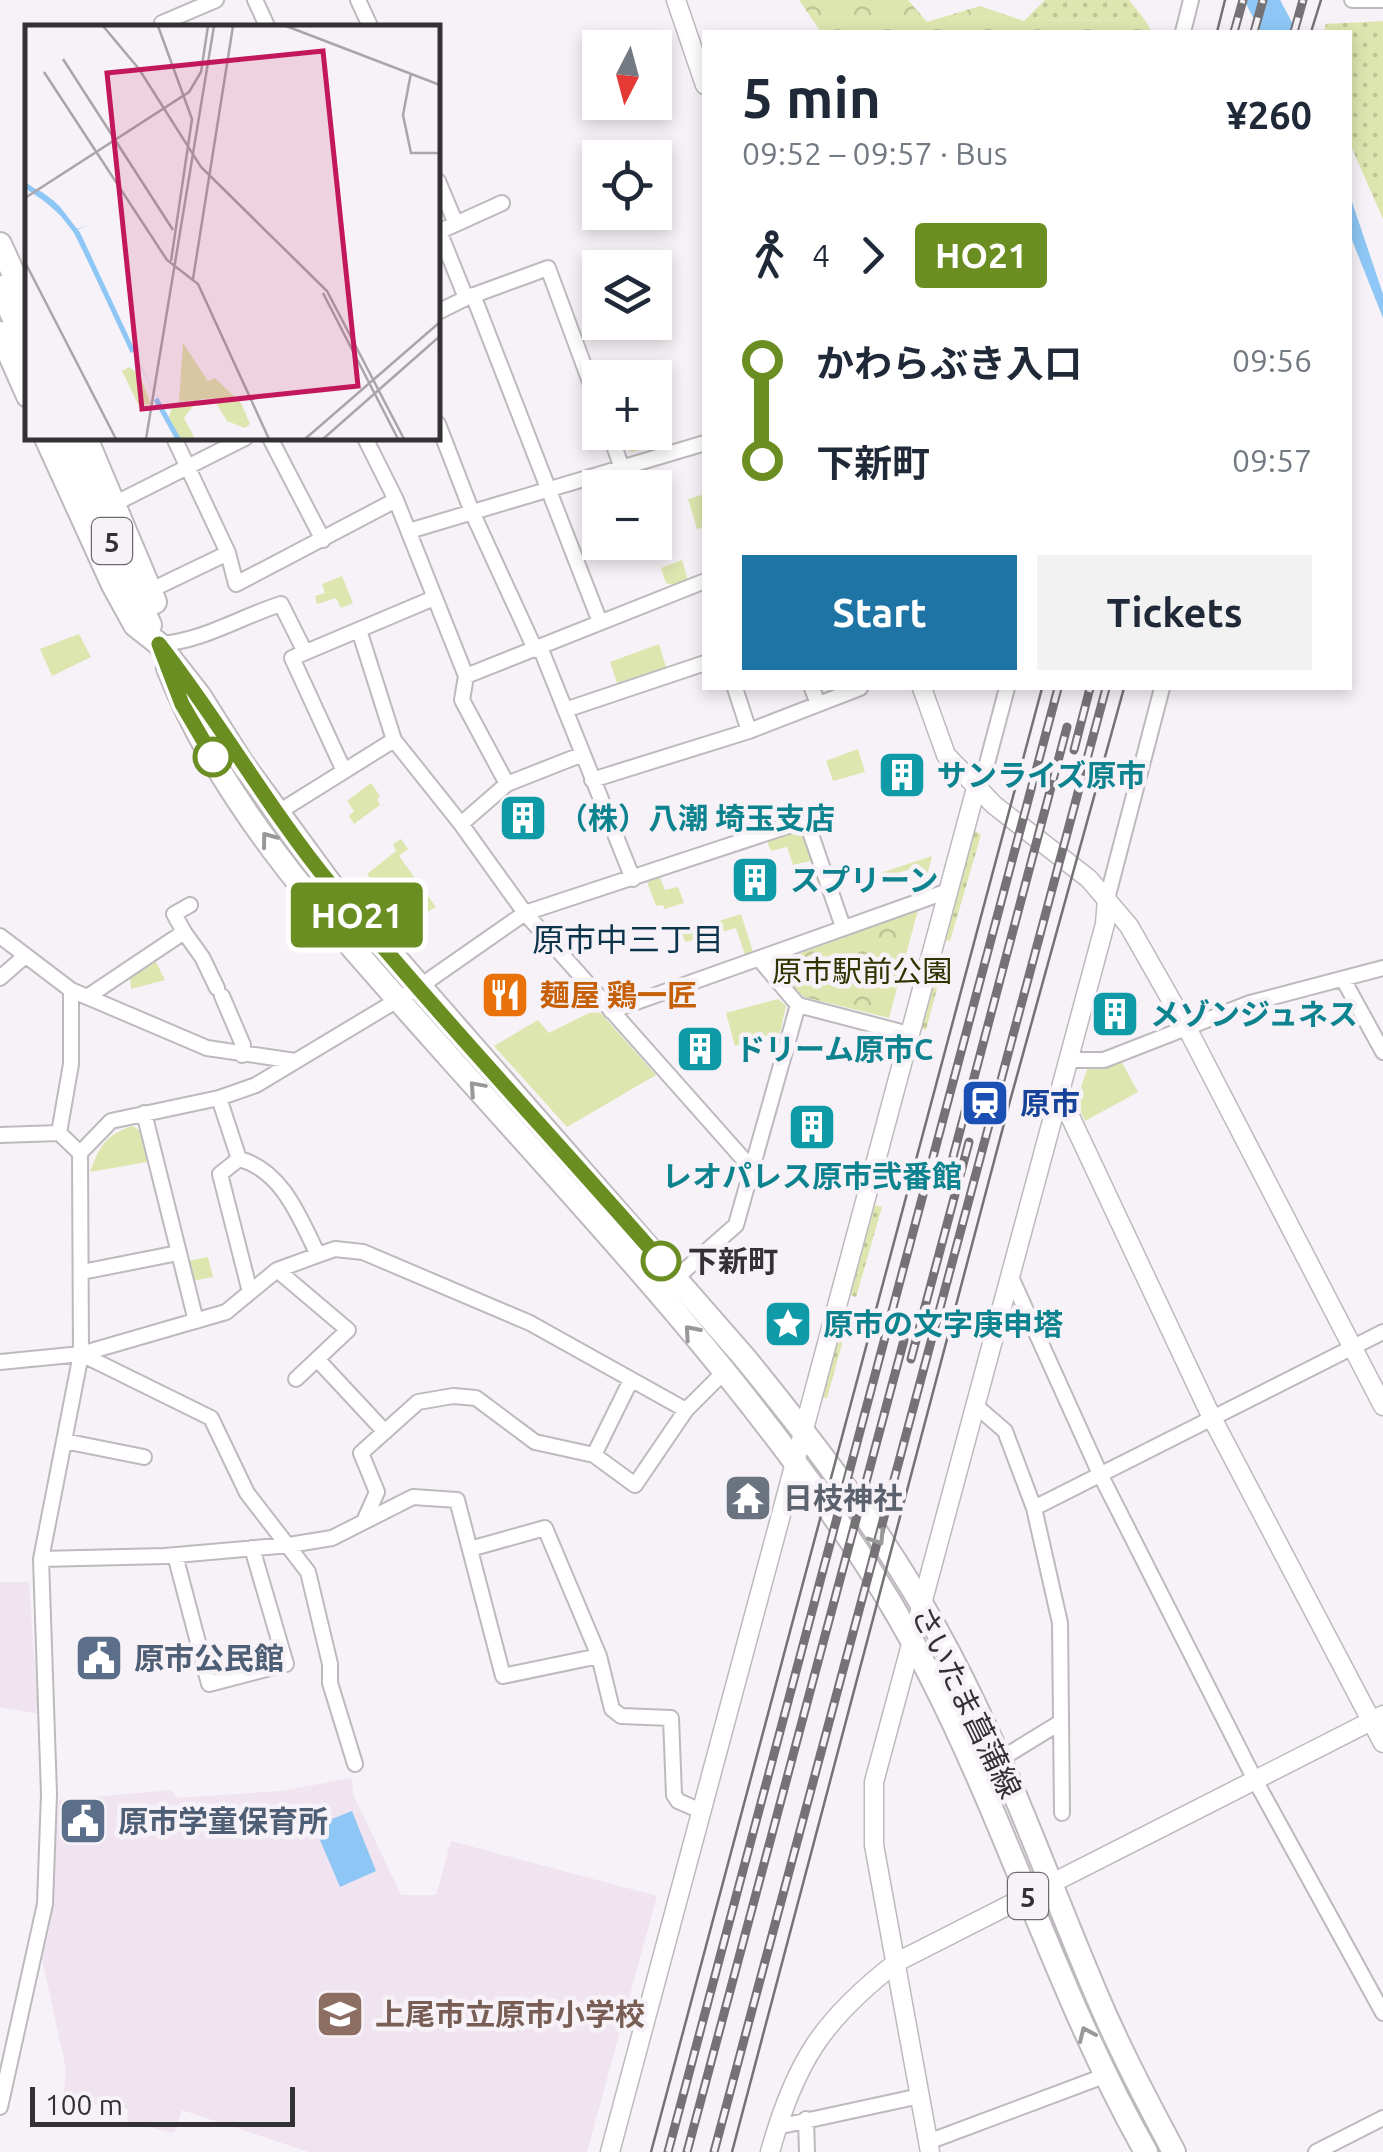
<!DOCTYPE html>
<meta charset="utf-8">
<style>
:root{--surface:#fff;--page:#f2f2f3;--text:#1f2937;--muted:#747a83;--accent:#1e75a5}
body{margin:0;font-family:Ubuntu,"Noto Sans JP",sans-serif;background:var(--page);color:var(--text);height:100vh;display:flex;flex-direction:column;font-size:38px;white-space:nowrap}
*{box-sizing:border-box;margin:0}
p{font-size:32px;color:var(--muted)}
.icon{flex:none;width:55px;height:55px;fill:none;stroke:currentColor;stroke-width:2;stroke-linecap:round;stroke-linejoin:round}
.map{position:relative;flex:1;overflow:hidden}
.details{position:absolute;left:702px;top:30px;width:650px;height:660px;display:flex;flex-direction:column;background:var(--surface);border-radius:0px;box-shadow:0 5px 15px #0003}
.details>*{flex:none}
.badge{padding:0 20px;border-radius:8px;font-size:35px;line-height:65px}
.needle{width:65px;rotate:186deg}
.controls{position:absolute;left:582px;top:30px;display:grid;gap:20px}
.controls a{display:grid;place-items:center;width:90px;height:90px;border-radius:0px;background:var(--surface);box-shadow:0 5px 15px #0003;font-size:50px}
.scale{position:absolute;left:30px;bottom:25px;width:265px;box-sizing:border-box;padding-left:10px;border:5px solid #333133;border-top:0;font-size:28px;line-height:35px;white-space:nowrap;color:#333133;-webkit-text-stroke:8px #f7f2f7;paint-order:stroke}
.map>.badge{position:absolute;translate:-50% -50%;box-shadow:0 0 0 5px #fff}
.legs{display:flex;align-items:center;gap:15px;height:110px;padding:0 40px;font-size:32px}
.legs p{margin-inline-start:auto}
.headline{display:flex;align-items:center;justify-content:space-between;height:170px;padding:0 40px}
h1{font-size:55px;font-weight:600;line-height:75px}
.primary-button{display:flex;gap:20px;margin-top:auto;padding:20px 40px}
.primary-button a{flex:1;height:115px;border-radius:0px;background:var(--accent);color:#fff;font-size:40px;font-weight:600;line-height:115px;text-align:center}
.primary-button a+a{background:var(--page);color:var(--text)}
ul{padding:0 40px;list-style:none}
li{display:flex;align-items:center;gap:35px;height:100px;font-size:38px}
li i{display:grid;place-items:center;width:15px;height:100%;margin:0 12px;background:currentColor}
li i::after{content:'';width:25px;height:25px;margin:-12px;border:8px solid;border-radius:50%;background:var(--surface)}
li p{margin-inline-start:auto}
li:first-child i{background:linear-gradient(#0000 50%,currentColor 0)}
li:last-child i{background:linear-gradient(currentColor 50%,#0000 0)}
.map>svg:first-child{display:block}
.built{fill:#efe4ef}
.grass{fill:url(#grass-dots)}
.forest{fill:url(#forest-crowns)}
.garden{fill:#dde6af}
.water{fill:#8ec7f5}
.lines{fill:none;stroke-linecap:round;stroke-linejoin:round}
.river{stroke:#8ec7f5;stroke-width:32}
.minor-casing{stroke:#beb9be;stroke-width:18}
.tertiary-casing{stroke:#beb9be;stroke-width:21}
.primary-casing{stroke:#beb9be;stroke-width:26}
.minor{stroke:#fff;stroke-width:14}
.tertiary{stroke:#fff;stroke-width:18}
.primary{stroke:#fff;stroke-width:22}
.tram{stroke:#757275;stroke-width:2.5}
.rail-casing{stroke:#757275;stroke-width:9}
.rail{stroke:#f7f2f7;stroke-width:5;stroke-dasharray:15;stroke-linecap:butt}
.oneway{stroke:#999899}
.line-1-casing{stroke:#fff;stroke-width:22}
.line-1{stroke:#6b8e23;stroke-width:15}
.stop-1-dot{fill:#fff;stroke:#6b8e23;stroke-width:5}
.labels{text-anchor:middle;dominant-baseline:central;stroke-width:9;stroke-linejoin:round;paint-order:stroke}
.shield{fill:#f7f2f7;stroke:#6e6b6e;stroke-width:2.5}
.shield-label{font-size:28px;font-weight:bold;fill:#333133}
.culture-label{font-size:30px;font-weight:bold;fill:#0d838f;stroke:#f7f2f7;text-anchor:start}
.park-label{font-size:30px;fill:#2f3400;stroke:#f7f2f7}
.food-label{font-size:30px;font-weight:bold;fill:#c56008;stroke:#f7f2f7;text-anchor:start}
.transit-label{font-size:30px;font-weight:bold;fill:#164399;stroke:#f7f2f7;text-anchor:start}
.stop-label{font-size:30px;font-weight:bold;fill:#333133;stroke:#f7f2f7;text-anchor:start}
.worship-label{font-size:30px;font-weight:bold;fill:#5b616d;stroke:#f7f2f7;text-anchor:start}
.service-label{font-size:30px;font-weight:bold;fill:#4e5e75;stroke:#f7f2f7;text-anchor:start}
.street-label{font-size:30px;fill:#333133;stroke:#f7f2f7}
.education-label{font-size:30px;font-weight:bold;fill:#785e54;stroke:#f7f2f7;text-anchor:start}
.neighbourhood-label{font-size:32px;fill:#0c354c;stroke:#f7f2f7}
.inset-river{fill:none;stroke:#8ec7f5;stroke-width:5}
.inset-road{fill:none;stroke:#a9a5a9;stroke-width:2.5}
.view{fill:#c2185b;fill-opacity:0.15;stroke:#c2185b;stroke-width:5}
.inset-edge{fill:none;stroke:#333133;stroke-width:5}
</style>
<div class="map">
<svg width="1383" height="2152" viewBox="0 0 1383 2152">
<defs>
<pattern id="grass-dots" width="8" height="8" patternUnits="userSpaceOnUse" patternTransform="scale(2.5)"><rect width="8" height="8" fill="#dde6af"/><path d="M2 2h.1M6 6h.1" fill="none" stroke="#bec697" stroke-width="1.8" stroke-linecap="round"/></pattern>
<pattern id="forest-crowns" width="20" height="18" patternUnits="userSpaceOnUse" patternTransform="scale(2.5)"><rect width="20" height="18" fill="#dde6af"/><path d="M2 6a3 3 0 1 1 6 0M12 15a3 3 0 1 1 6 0" fill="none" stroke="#bec697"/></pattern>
</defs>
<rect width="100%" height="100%" fill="#f7f2f7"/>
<path class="built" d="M0,1582h29l9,132 -38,-7z
M352,1778l1,16 48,101h35l15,-54 206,55 -70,256h-278l-127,-42 -8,23 -47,-11 1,-13 -65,-8 3,-32 -24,-110 8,-33 9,-126 112,-10 6,8 103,-7z"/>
<path class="grass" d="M1045,0h84l16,20 -121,1z
M1383,21v198l-33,-75v-112h-26l2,-8z
M974,830l7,5 -31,106 -6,-1z
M941,954l5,1 -20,75 -5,-2z
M875,1205l7,2 -26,90 -6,-2z
M846,1306l6,2 -25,90 -6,-1z"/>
<path class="forest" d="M799,0h109l19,22 53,-16 44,15 121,-1 7,12h-331z
M918,910l-29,108 -85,-21 -29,-28 2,-7z"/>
<path class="garden" d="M656,429l6,14 -30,9 -6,-3 -1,-8 30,-9z
M705,494v33l-8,2 -9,-30z
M682,560l6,20 -15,5 -7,-2 -5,-15z
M342,576l11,27 -12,5 -5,-10 -19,6 -2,-8 10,-3 -3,-9z
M79,634l12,23 -39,19 -12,-27z
M659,644l7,23 -49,16 -7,-21z
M858,749l7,23 -32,9 -7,-20z
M371,783l9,13 -3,3 3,6 -26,19 -5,-8 5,-5 -7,-10z
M798,831l5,4 17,46 -3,1 -7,-21 -17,4 -6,-18 -16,4 -4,-10z
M401,839l7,10 -9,7 37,51 -43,25 -32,-37 13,-12 -7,-9 29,-23 -3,-7z
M932,856l-8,31 -9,-19 -28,8 1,7 -4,1 -4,-11z
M660,878l5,12 13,-3 6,16 -20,6 -1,-4 -7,1 -9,-24z
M741,914l12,38 -8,3 -9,-27 -51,14 -3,-9z
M156,962l9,18 -34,9 -1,-12z
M778,999l8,7 -6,27 -45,13 -9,-33z
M597,1009l59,66 -89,52 -73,-81 44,-26 11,13z
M1121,1061l17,31 -53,29 -9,-19 12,-35z
M133,1126l6,4 8,32 -57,10c9,-25 16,-38 43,-46z
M208,1257l5,20 -21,4 -4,-20z"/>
<path class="water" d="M1264,0h14l12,32h-14z
M1350,196l33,98v24l-33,-83z
M352,1811l24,60 -36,16 -26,-61z"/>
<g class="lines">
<path class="river" d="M1262,0l17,32"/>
<g class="minor-casing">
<path id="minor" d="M255,0l13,28
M358,0l13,28
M1352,0h31
M163,28l-1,-5 54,-23
M1183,32l8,-32
M438,181l18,43
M439,231l27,67
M438,232l64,-29
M473,295l127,327
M438,312l28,-14 82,-30 52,141
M438,424l34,88 63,137 7,3 91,227
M609,432l13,36
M174,438l54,115 8,31 160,-84
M270,438l53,102
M365,438l31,62 70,176 239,-95
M114,504l131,-66
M409,531l296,-88
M151,590l77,-37
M359,630l35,110 67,84 64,89 228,257
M159,644c42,-2 81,-27 122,-40l24,48
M466,676l-4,24 45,84
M735,688l14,43
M812,688l6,16
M565,710l140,-47
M344,771l-52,-113 142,-60
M592,780l157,-49 111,-43
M976,788l9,-17 22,-83
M277,813l117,-73
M461,824l46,-40 76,-30
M1107,899l55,-211
M184,932l18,25 15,31
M0,936l71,54v74l-12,69
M760,960l38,45 111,29
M0,978l24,-21
M1343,979l40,73
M71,990l136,58 88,13
M222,996l21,49 -1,10
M87,997l97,-65 -10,-18 16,-9
M611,1011l337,-120
M1069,1060h35l146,-57 133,-35
M219,1098l20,61 -19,15 30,118
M144,1113l52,208
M0,1135l59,-2 21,20 1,201 -40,205 8,235 -4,110 -45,203
M80,1153l31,-32 108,-23 37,-13 163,-98 106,-74 281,-93 37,107
M239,1159c43,11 61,59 79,96
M277,1270l71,60 -52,49
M82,1272l96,-19
M1010,1275l90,199 155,306 128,233
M676,1278l60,-53 62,-220
M81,1354l145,-42 51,-42 41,-15 17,-6 28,3 167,71 156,87 39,-39
M317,1359l68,73
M0,1362l81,-8 130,64 36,75 61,79 22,92v19l25,81
M975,1405l30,26 29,77 26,115 2,190
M64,1441l80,16
M594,1455l37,-75
M1034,1508l349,-176
M365,1519l12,-27 -16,-39 57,-51 35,-6 23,2 59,44 59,13 41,30 51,-75
M470,1549l75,-21 54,128 13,53 9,7 50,2 3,77 4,6 23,10
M175,1555l34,129 77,-20 -34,-116
M41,1559l124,-3 124,-11 43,-7 81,-41 44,3 46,176 96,-20
M999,1760l62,-38
M806,2119l1,33
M777,2127l143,-31
M928,2142l176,-66
M1316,2152l67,-34"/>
</g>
<g class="tertiary-casing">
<path id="tertiary" d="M676,0l29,85
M922,688l24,67 48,50 95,74 40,47 58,102 196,378
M1060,1095l152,323 171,325
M610,2152l366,-1364
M770,2152c25,-90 53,-133 127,-190l486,-247
M930,2152l-56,-307v-63l231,-858 2,-25"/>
</g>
<g class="primary-casing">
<path id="primary" d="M0,244l28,62
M0,287l28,64
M0,333l28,63
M46,438l67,147 22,40 24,19 40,51 43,68 87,119 415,475c76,93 150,191 206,298 59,112 100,232 150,348 22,51 48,100 74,149
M66,438l84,187
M86,438l69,164
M168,668c55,141 167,260 266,372 135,152 277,301 394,468 38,53 74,111 103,169 79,155 129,323 215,475"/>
</g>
<use href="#minor" class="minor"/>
<use href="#tertiary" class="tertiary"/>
<use href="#primary" class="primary"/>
<path class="tram" d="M1217,32l8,-32
M1311,32l10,-32
M651,2152l391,-1464
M732,2152l278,-1051 114,-413"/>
<g class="rail-casing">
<path id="rail" d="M1234,32l9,-32
M1254,32l9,-32
M1294,32l9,-32
M1074,750l16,-62
M953,1157l114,-430
M911,1359l58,-217
M668,2152l390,-1464
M687,2152l217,-812
M714,2152l392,-1464"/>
</g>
<use href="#rail" class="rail"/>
</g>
<defs><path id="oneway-chevron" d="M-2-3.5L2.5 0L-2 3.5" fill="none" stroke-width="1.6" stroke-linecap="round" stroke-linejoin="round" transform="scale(2.5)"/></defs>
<g class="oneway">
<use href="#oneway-chevron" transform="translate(268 839) rotate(-127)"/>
<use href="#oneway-chevron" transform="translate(476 1088) rotate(-132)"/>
<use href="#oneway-chevron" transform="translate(691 1332) rotate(-131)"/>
<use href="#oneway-chevron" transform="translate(878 1538) rotate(57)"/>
<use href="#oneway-chevron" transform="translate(1086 2034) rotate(-114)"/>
</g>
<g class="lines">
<g class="line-1-casing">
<path id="line-1" d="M213,757l-31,-53 -23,-60c61,78 109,164 172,241 106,129 220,250 330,376"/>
</g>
<use href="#line-1" class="line-1"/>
</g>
<defs>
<g id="building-square" transform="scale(2.5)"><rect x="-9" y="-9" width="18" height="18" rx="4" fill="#0f9aa8" stroke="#f7f2f7"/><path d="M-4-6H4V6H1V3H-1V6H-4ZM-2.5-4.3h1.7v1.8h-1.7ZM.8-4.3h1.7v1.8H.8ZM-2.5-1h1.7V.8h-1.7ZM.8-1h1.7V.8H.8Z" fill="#fff"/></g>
<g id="restaurant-square" transform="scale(2.5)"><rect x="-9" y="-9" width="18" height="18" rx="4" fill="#e8710a" stroke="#f7f2f7"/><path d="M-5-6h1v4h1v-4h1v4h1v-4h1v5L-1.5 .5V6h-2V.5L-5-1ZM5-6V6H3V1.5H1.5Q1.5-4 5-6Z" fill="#fff"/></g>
<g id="station-square" transform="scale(2.5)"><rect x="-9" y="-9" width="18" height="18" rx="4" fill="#1a4fb4" stroke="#f7f2f7"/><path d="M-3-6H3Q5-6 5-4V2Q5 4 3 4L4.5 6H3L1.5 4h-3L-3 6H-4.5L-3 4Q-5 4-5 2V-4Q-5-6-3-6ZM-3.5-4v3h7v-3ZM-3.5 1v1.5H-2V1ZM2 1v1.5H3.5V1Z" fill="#fff"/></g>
<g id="sight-square" transform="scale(2.5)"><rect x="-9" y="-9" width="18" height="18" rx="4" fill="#0f9aa8" stroke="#f7f2f7"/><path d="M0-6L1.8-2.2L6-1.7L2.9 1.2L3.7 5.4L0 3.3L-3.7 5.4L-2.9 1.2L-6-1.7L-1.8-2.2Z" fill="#fff"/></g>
<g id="temple-square" transform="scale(2.5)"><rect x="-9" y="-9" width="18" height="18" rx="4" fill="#6b7280" stroke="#f7f2f7"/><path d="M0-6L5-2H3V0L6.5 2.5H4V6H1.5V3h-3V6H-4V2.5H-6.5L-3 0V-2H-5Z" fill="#fff"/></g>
<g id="civic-square" transform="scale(2.5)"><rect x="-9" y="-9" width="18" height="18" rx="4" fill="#5c6f8a" stroke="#f7f2f7"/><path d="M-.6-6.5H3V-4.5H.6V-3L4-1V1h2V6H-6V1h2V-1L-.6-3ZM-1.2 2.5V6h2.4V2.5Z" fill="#fff"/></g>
<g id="school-square" transform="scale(2.5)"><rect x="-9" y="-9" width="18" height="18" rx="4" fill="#8d6e63" stroke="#f7f2f7"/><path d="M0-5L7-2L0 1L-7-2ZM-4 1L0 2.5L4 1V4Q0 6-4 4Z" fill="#fff"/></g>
</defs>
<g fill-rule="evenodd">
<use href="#building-square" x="902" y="775"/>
<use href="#building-square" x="523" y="818"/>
<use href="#building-square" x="755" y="880"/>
<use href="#restaurant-square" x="505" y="995"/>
<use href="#building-square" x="1115" y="1014"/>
<use href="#building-square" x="700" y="1049"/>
<use href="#station-square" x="985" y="1103"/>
<use href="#building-square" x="812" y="1127"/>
<use href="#sight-square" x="788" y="1324"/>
<use href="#temple-square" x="748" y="1498"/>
<use href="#civic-square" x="99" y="1658"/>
<use href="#civic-square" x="83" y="1821"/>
<use href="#school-square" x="340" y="2014"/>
</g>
<g class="stop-1-dot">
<circle cx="213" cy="757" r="18"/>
<circle cx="661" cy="1261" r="18"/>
</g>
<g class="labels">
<g class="shield">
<rect x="92" y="518" width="40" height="46" rx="8"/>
<rect x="1008" y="1873" width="40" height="46" rx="8"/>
</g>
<g class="shield-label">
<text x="112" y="541">5</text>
<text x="1028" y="1896">5</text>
</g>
<g class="culture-label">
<text x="937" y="775">サンライズ原市</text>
<text x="558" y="818">（株）八潮 埼玉支店</text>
<text x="790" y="880">スプリーン</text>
<text x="1150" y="1014">メゾンジュネス</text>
<text x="735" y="1049">ドリーム原市C</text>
<text x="812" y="1176" text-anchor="middle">レオパレス原市弐番館</text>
<text x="823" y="1324">原市の文字庚申塔</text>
</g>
<g class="park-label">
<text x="862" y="971">原市駅前公園</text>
</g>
<g class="food-label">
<text x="540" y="995">麺屋 鶏一匠</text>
</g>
<g class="transit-label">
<text x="1020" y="1103">原市</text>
</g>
<g class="stop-label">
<text x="688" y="1261">下新町</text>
</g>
<g class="worship-label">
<text x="783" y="1498">日枝神社</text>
</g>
<g class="service-label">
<text x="134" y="1658">原市公民館</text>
<text x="118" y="1821">原市学童保育所</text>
</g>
<g class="street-label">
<text transform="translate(967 1702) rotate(64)">さいたま菖蒲線</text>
</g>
<g class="education-label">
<text x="375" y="2014">上尾市立原市小学校</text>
</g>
<g class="neighbourhood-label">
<text x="628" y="939">原市中三丁目</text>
</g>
</g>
<g transform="translate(25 25)">
<rect width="415" height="415" fill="#f7f2f7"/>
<path d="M104,342l10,7 12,30 -12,2 -17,-35zM173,374l-14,19 11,21h-15l-11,-22 3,-10z" fill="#dde6af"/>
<path d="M158,318l25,38 7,-3 26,25 9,21 -5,4 -18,-7 -14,-23 -34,4z" fill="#dde6af"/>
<path d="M0,159l17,8 12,9 9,10 11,19 14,-5 -14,6 103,208 -108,-216z" fill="#8ec7f5"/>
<path class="inset-river" d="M0,160l32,22 21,27 55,118M131,374l22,40"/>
<path class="inset-road" d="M78,1l36,43 62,98 126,124 77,148M133,1l34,93 -21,142M261,1l154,59M38,34l110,171M19,47l123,188 31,24 71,155M386,48l-8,42 8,38h29M0,173l164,-106 12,-20 7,-46M0,237l91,177M168,254l40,-253M298,268l75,146M121,414l68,-413M280,414l135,-117M298,414l117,-103"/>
<path class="view" d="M298,26l35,335 -216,23 -35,-336z"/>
<rect width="415" height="415" class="inset-edge"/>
</g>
</svg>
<div class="controls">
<a><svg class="needle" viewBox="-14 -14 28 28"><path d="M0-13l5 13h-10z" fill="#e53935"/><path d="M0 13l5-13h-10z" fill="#747a83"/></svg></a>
<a><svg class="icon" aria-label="locate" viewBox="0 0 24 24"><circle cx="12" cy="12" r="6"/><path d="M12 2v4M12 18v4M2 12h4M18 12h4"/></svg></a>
<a><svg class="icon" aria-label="layers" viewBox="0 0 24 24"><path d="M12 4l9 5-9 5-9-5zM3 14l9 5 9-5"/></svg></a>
<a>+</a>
<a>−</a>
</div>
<div class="scale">100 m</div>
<b class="badge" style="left:357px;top:915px;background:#6b8e23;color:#fff">HO21</b>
<section class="details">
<div class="headline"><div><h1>5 min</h1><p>09:52 – 09:57 · Bus</p></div><b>¥260</b></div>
<div class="legs"><svg class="icon" aria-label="walk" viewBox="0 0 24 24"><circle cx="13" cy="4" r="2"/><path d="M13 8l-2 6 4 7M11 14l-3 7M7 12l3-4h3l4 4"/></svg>4<svg class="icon" aria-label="forward" viewBox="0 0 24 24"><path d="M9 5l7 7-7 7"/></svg><b class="badge" style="background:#6b8e23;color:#fff">HO21</b></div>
<ul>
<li><i style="color:#6b8e23"></i><b>かわらぶき入口</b><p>09:56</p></li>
<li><i style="color:#6b8e23"></i><b>下新町</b><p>09:57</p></li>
</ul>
<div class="primary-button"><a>Start</a><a>Tickets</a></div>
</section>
</div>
